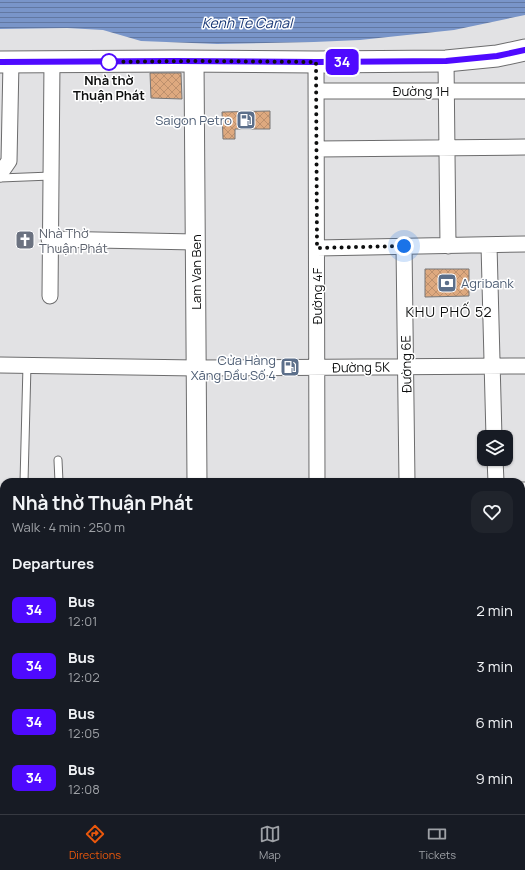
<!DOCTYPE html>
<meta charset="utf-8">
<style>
:root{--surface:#171b24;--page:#20242c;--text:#f1f3f6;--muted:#9ea1a6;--line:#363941;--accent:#ea580c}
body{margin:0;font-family:Manrope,sans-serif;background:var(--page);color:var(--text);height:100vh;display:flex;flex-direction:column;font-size:15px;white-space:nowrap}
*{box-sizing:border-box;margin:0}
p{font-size:13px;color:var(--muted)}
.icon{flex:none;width:22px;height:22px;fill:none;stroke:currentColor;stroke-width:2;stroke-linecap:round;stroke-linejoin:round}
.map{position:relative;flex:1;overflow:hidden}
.drawer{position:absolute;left:0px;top:478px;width:525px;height:336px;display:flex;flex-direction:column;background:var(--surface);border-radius:12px 12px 0 0;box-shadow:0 1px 3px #0004}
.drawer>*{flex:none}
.badge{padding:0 8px;border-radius:6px;font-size:14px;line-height:26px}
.fabs{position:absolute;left:477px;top:430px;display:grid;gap:8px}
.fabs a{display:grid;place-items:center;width:36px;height:36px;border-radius:8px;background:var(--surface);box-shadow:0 1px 3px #0004;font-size:20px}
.you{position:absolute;width:20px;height:20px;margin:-10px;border:3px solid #fff;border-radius:50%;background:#1a73e8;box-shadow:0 0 0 6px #1a73e833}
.map>.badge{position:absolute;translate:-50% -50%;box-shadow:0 0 0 2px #fff}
h2{padding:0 12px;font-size:15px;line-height:36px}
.round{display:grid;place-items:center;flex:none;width:42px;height:42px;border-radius:12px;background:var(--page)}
.summary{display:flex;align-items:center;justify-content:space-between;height:68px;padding:0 12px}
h1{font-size:19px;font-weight:700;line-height:30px}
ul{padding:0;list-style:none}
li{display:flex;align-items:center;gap:12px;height:56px;padding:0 12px}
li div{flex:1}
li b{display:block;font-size:15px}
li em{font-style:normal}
li .badge{min-width:44px;font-weight:700;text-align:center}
.dock{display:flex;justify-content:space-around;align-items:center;height:56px;border-top:1px solid var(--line);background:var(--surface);font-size:11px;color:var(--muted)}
.dock a{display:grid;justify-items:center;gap:2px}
.dock .current{color:var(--accent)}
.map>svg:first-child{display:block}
.water{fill:url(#water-rules)}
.building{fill:url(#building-cross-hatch);stroke:#787777}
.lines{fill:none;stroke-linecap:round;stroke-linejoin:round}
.service-casing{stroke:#6c6c6d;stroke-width:9}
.minor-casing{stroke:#6c6c6d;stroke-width:17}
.tertiary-casing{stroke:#6c6c6d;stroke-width:21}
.secondary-casing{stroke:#6c6c6d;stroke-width:23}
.service{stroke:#fff;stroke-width:7}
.minor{stroke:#fff;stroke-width:15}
.tertiary{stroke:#fff;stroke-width:19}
.secondary{stroke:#fff;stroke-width:21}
.line-casing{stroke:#fff;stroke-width:9}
.line{stroke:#4f0aff;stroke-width:6}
.walk{stroke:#0e0f0f;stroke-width:4;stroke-dasharray:0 7.2}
.stop-dot{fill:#fff;stroke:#4f0aff;stroke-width:2}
.labels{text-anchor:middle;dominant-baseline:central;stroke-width:3;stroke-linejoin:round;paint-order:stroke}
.stop-label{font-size:13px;font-weight:bold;fill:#0e0f0f;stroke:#fff}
.street-label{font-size:13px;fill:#0e0f0f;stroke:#fff}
.service-label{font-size:13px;fill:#4e5e75;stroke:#fff;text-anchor:end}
.worship-label{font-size:13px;fill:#5b616d;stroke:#fff;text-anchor:start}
.water-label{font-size:14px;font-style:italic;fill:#173675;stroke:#fff}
.neighbourhood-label{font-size:14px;letter-spacing:1px;fill:#0e0f0f;stroke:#fff}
</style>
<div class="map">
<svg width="525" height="814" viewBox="0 0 525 814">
<defs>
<pattern id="water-rules" width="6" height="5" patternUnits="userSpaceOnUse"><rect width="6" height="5" fill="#7995c9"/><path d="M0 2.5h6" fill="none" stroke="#6278a2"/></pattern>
<pattern id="building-cross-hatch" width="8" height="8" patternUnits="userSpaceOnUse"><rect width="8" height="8" fill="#dea97f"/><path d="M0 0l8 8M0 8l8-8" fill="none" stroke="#bd906d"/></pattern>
</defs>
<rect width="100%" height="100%" fill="#e2e2e4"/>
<path class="water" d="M0,0h525v15l-71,15 -94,10 -46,2 -97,2 -76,-3 -38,-11 -36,-2 -67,1z"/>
<path class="building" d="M150,73h31l1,26 -31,-1z
M270,111v18h-35v10h-12l-1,-27z
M425,269h44v27l-44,1z"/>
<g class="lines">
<g class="service-casing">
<path id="service" d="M0,178l51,-2
M58,460l1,22
M24,482l3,-117
M0,495h4
M0,611h4"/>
</g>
<g class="minor-casing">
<path id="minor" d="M446,61l2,185
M316,62l1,420
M316,91h209
M317,149l208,-2
M0,174l9,-13 2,-99
M49,239l146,3
M489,245l5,192
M404,246l3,236
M317,248l208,-4
M50,296l2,-234
M0,365l196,3 329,-2
M495,459l1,23
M521,490h4
M521,604h4
M521,739h4
M0,744l4,-1
M318,810v4
M411,814v-4"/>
</g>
<g class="tertiary-casing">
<path id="tertiary" d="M194,61l3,421
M199,810v4"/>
</g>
<g class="secondary-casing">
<path id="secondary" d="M0,62l175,-1 141,1 130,-1 51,-5 28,-6"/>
</g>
<use href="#service" class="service"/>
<use href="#minor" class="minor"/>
<use href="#tertiary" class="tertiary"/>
<use href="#secondary" class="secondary"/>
</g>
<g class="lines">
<g class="line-casing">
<path id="line" d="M0,62l175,-1 141,1 130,-1 51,-5 28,-6"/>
</g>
<use href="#line" class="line"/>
<path class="walk" d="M109,62l85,-1 122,1 1,186 87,-2"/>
</g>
<defs>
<g id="fuel-square" transform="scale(1)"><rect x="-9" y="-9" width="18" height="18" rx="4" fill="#5c6f8a" stroke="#fff"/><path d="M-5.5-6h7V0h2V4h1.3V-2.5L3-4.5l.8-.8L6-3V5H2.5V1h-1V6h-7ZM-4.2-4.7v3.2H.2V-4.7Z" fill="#fff"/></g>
<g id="church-square" transform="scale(1)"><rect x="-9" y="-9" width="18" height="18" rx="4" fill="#6b7280" stroke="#fff"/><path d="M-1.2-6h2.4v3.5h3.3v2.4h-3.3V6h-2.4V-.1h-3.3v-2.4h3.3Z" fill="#fff"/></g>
<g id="bank-square" transform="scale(1)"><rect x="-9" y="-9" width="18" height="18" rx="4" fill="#5c6f8a" stroke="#fff"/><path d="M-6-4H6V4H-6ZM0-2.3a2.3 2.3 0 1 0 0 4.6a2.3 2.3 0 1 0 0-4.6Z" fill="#fff"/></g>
</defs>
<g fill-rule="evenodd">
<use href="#fuel-square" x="246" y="120"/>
<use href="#church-square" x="25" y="240"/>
<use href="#bank-square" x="447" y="283"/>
<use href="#fuel-square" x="290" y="367"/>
</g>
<circle class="stop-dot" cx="109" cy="62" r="8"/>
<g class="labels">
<g class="stop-label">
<text x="109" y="80">Nhà thờ<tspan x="109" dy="15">Thuận Phát</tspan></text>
</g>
<g class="street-label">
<text x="421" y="91">Đường 1H</text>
<text transform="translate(196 272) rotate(-90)">Lam Van Ben</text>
<text transform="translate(317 296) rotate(-90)">Đường 4F</text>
<text transform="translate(406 364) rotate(-91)">Đường 6E</text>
<text transform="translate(361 367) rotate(-1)">Đường 5K</text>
</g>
<g class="service-label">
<text x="232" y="120">Saigon Petro</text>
<text x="461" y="283" text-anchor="start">Agribank</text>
<text x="276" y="360">Cửa Hàng<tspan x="276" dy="15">Xăng Dầu Số 4</tspan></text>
</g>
<g class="worship-label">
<text x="39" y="233">Nhà Thờ<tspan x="39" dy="15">Thuận Phát</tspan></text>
</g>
<g class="water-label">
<text x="247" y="22">Kenh Te Canal</text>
</g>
<g class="neighbourhood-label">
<text x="449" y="311">KHU PHỐ 52</text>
</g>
</g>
</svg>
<div class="fabs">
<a><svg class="icon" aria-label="layers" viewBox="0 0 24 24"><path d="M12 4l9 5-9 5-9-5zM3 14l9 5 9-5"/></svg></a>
</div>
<div class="you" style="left:404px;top:246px"></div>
<b class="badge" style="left:342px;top:62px;background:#4f0aff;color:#fff">34</b>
<section class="drawer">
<div class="summary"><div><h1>Nhà thờ Thuận Phát</h1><p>Walk · 4 min · 250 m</p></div><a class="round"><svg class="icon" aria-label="heart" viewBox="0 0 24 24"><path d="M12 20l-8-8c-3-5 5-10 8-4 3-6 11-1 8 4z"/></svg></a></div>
<h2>Departures</h2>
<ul>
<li><span class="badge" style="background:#4f0aff;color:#fff">34</span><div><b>Bus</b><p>12:01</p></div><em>2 min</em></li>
<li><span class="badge" style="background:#4f0aff;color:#fff">34</span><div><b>Bus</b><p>12:02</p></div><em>3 min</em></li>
<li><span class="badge" style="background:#4f0aff;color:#fff">34</span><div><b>Bus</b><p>12:05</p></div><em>6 min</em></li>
<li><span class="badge" style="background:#4f0aff;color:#fff">34</span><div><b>Bus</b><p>12:08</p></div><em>9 min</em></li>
</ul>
</section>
</div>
<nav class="dock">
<a class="current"><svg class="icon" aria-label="directions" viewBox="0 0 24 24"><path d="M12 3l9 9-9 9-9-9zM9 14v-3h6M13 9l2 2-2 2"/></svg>Directions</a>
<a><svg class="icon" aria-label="map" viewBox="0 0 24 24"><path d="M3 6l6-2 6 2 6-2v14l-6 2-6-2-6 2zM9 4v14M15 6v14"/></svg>Map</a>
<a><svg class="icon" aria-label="tickets" viewBox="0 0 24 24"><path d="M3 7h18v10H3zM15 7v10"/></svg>Tickets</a>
</nav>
